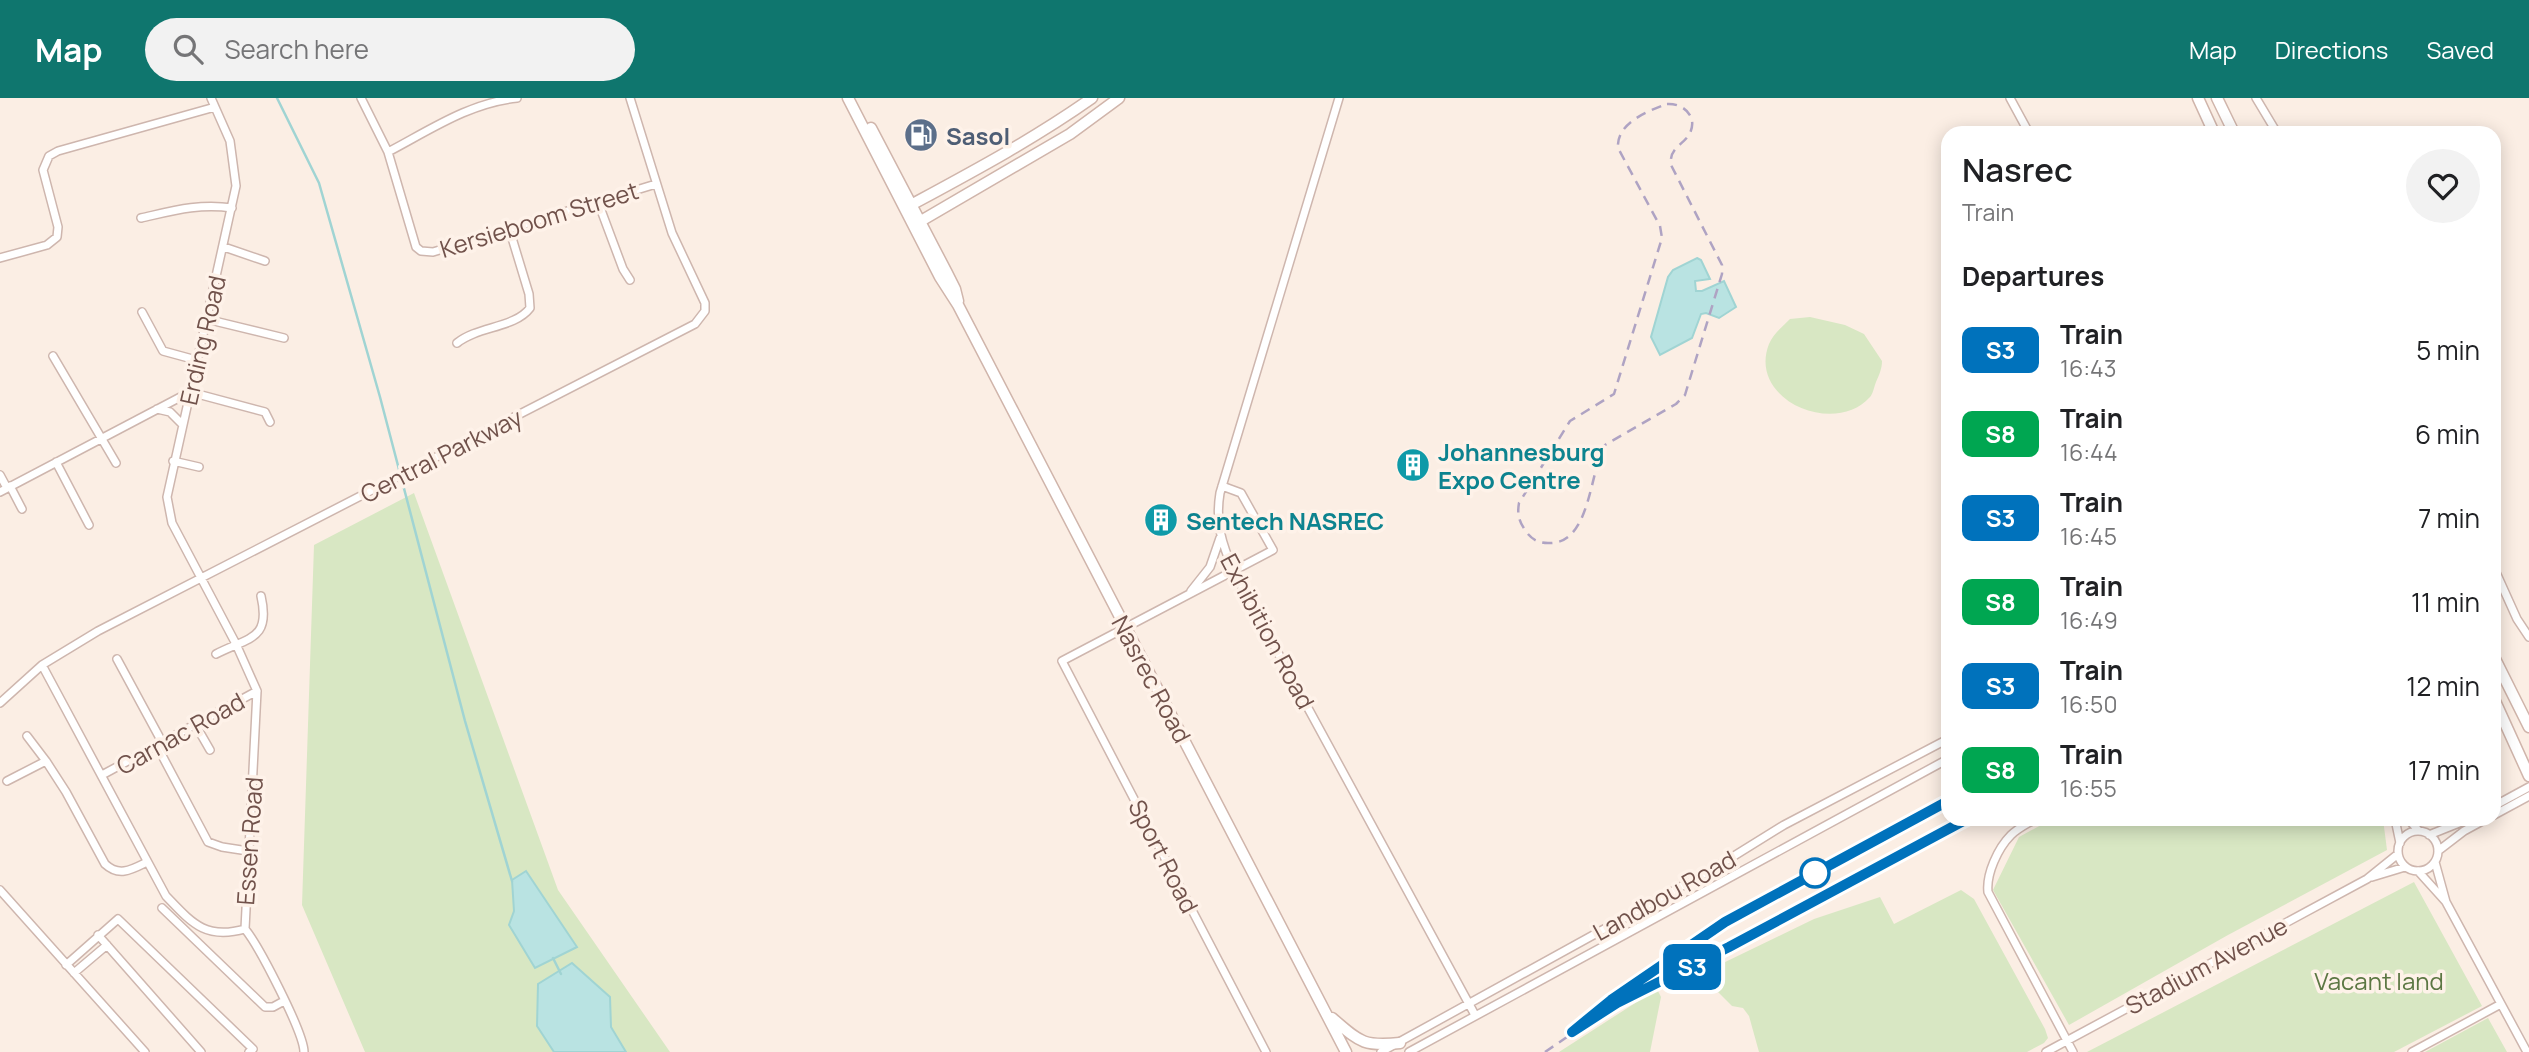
<!DOCTYPE html>
<style>
:root{--surface:#fff;--page:#f2f2f2;--text:#202124;--muted:#757577;--accent:#0f766e}
body{margin:0;font-family:Manrope,sans-serif;background:var(--page);color:var(--text);height:100vh;display:flex;flex-direction:column;font-size:26px;white-space:nowrap}
*{box-sizing:border-box;margin:0}
p{font-size:23px;color:var(--muted)}
.icon{flex:none;width:38px;height:38px;fill:none;stroke:currentColor;stroke-width:2;stroke-linecap:round;stroke-linejoin:round}
.map{position:relative;flex:1;overflow:hidden}
.side{position:absolute;left:1941px;top:28px;width:560px;height:700px;display:flex;flex-direction:column;background:var(--surface);border-radius:21px;box-shadow:0 4px 18px #0003}
.side>*{flex:none}
.badge{padding:0 14px;border-radius:10px;font-size:24px;line-height:46px}
.map>.badge{position:absolute;translate:-50% -50%;box-shadow:0 0 0 4px #fff}
h2{padding:0 21px;font-size:26px;line-height:63px}
.round{display:grid;place-items:center;flex:none;width:74px;height:74px;border-radius:37px;background:var(--page)}
.summary{display:flex;align-items:center;justify-content:space-between;height:119px;padding:0 21px}
h1{font-size:33px;font-weight:600;line-height:52px}
ul{padding:0;list-style:none}
li{display:flex;align-items:center;gap:21px;height:84px;padding:0 21px}
li div{flex:1}
li b{display:block;font-size:26px}
li em{font-style:normal}
li .badge{min-width:77px;font-weight:700;text-align:center}
header{display:flex;align-items:center;gap:42px;box-sizing:border-box;height:98px;padding:0 35px;background:var(--accent);color:#fff}
header strong{font-size:33px}
nav{display:flex;gap:38px;margin-inline-start:auto;font-size:24px}
.search{width:490px;height:63px;background:var(--page);display:flex;align-items:center;gap:18px;box-sizing:border-box;padding:0 24px;border-radius:38px;color:var(--muted);font-size:26px}
.map>svg:first-child{display:block}
.green{fill:#d8e7c3}
.water{fill:#b9e3e2;stroke:#a0d4d3;stroke-width:2}
.lines{fill:none;stroke-linecap:round;stroke-linejoin:round}
.stream{stroke:#a0d4d3;stroke-width:2.5}
.street-casing{stroke:#ceb6ae;stroke-width:10}
.secondary-casing{stroke:#d0b5ab;stroke-width:13}
.street{stroke:#fff;stroke-width:7}
.secondary{stroke:#fff;stroke-width:10}
.rail{stroke:#afa3c3;stroke-width:2.5;stroke-dasharray:10 7;stroke-linecap:butt}
.line-casing{stroke:#fff;stroke-width:16}
.line{stroke:#0072bc;stroke-width:10}
.stop-dot{fill:#fff;stroke:#0072bc;stroke-width:3.5}
.labels{text-anchor:middle;dominant-baseline:central;stroke-width:7;stroke-linejoin:round;paint-order:stroke}
.service-label{font-size:24px;font-weight:bold;fill:#4e5e75;stroke:#fef2e9;text-anchor:start}
.street-label{font-size:24px;fill:#71524b;stroke:#fef2e9}
.culture-label{font-size:24px;font-weight:bold;fill:#0d838f;stroke:#fef2e9;text-anchor:start}
.park-label{font-size:24px;fill:#5c7743;stroke:#fef2e9}
</style>
<header>
<strong>Map</strong>
<div class="search"><svg class="icon" aria-label="search" viewBox="0 0 24 24"><circle cx="10" cy="10" r="6"/><path d="M15 15l6 6"/></svg>Search here</div>
<nav><a>Map</a><a>Directions</a><a>Saved</a></nav>
</header>
<div class="map">
<svg width="2529" height="954" viewBox="0 0 2529 954">
<rect width="100%" height="100%" fill="#fbeee4"/>
<path class="green" d="M1810,219l35,8 19,9 18,27c0,8 -3,14 -6,21 -2,5 -3,12 -6,15 -35,40 -123,3 -101,-53 4,-10 14,-18 21,-25z
M414,395l144,397 112,162h-305l-63,-147 12,-360z
M2052,721h331l4,31 -159,85 -159,90 -76,-135 26,-53z
M2414,784l68,124 -88,46h-307z
M1961,792l13,9 71,130 3,9 -4,5 -17,9h-268l-10,-36 -6,-8 -11,-2 -17,-17 -25,-10 124,-60 66,-22 14,27z
M1657,891l4,8 -11,55h-91z
M2488,920l19,34h-82z"/>
<path class="water" d="M1697,160l4,2 9,19 -15,2 1,10h6l22,-10 12,26 -17,11 -13,-5 -5,1 -9,24 -32,17 -9,-18 17,-60 5,-7z
M526,773l51,76 -42,21 -26,-43 5,-14 -2,-31z
M572,865l38,34 1,30 15,25h-72l-17,-26 1,-42z"/>
<g class="lines">
<path class="stream" d="M277,0l42,85 61,214 85,324 47,160
M553,860l8,16"/>
<g class="street-casing">
<path id="street" d="M211,0l19,43 6,45 -69,311 5,26 64,121 21,47 -12,238
M361,0l27,54 28,95 5,4 12,1 223,-68
M1339,0l-119,395c-5,30 2,51 14,79l241,443
M2010,0l19,35
M2256,0l21,35
M388,54c42,-22 81,-49 129,-54
M598,104l25,67 7,11
M141,120c31,-7 58,-15 91,-10
M224,149l41,14
M0,160l47,-13 10,-8 1,-10 -15,-57 6,-14 9,-5 157,-44
M142,214l21,39 33,9
M206,221l78,19
M457,245c21,-17 58,-15 73,-35l-1,-14 -20,-66
M53,258l63,107
M157,311l13,3 12,12
M173,363l26,6
M56,364l33,63
M0,377l7,13
M10,388l12,23
M1222,388l19,7 32,57 -211,111 204,391
M0,394l190,-100 75,20 5,10
M2494,470l23,51 12,18
M1191,493l19,-24 10,-29
M216,556c33,-17 55,-14 45,-58
M117,561l45,83
M42,567l124,231c26,27 39,44 79,33
M0,605l42,-38 56,-34 597,-307 10,-13v-8l-33,-70 -42,-135
M195,626l15,26
M27,638l19,25
M157,648l51,96 14,5 26,4
M102,677l155,-84
M7,683l39,-20 20,31 39,72c14,13 26,6 42,-2
M2494,708l35,-19
M2494,717l35,-19
M2035,721c-8,5 -17,9 -24,16 -13,13 -25,39 -23,57l85,160
M2395,721l5,24
M2408,721l11,12
M2398 753a20 20 0 1 1 40 0a20 20 0 1 1-40 0Z
M2429,737l40,-16
M2438,753l26,-20 22,-12
M2418,773l28,31 -11,-40
M2372,779l33,-10
M0,792l145,162
M2446,804l81,150
M162,810l103,99h8l11,-6
M245,831c14,17 59,104 59,123
M98,837l103,117
M66,867l52,-46 135,130 -4,3
M74,875l33,-28
M1381,954l332,-183 71,-44 164,-86
M1409,954l539,-293
M2046,954l321,-173 31,-25
M2412,954l87,-47"/>
</g>
<g class="secondary-casing">
<path id="secondary" d="M848,0l92,179 18,28 388,747
M2198,0l16,35
M2217,0l17,35
M871,30l76,145 8,16 3,12
M909,108c63,-34 125,-67 183,-108
M914,127l156,-91 49,-36
M2494,559l35,70
M2494,601l35,77
M1332,920c27,23 30,29 68,25"/>
</g>
<use href="#street" class="street"/>
<use href="#secondary" class="secondary"/>
<path class="rail" d="M1667,6c16,-1 31,12 23,29 -7,13 -21,14 -19,32l51,100v9l-34,111 -3,10 -9,9 -71,41c-16,27 -14,100 -57,98 -11,0 -18,-5 -23,-13 -6,-9 -8,-16 -6,-27l51,-82 44,-27 48,-156 -2,-12 -42,-78c-2,-25 30,-37 49,-44z
M1631,888l94,-64 223,-121
M1545,954l72,-49 340,-184"/>
</g>
<g class="lines">
<g class="line-casing">
<path id="line" d="M1948,703l-223,121 -114,78 -39,32 45,-29 112,-56 238,-128"/>
</g>
<use href="#line" class="line"/>
</g>
<defs>
<g id="fuel-disc" transform="scale(1.75)"><circle r="9.5" fill="#5c6f8a" stroke="#fef2e9"/><path d="M-5.5-6h7V0h2V4h1.3V-2.5L3-4.5l.8-.8L6-3V5H2.5V1h-1V6h-7ZM-4.2-4.7v3.2H.2V-4.7Z" fill="#fff"/></g>
<g id="building-disc" transform="scale(1.75)"><circle r="9.5" fill="#0f9aa8" stroke="#fef2e9"/><path d="M-4-6H4V6H1V3H-1V6H-4ZM-2.5-4.3h1.7v1.8h-1.7ZM.8-4.3h1.7v1.8H.8ZM-2.5-1h1.7V.8h-1.7ZM.8-1h1.7V.8H.8Z" fill="#fff"/></g>
</defs>
<g fill-rule="evenodd">
<use href="#fuel-disc" x="921" y="37"/>
<use href="#building-disc" x="1413" y="367"/>
<use href="#building-disc" x="1161" y="422"/>
</g>
<circle class="stop-dot" cx="1815" cy="775" r="14"/>
<g class="labels">
<g class="service-label">
<text x="946" y="37">Sasol</text>
</g>
<g class="street-label">
<text transform="translate(539 121) rotate(-17)">Kersieboom Street</text>
<text transform="translate(202 242) rotate(-77)">Erding Road</text>
<text transform="translate(441 357) rotate(-27)">Central Parkway</text>
<text transform="translate(1268 533) rotate(62)">Exhibition Road</text>
<text transform="translate(1152 581) rotate(62)">Nasrec Road</text>
<text transform="translate(180 635) rotate(-29)">Carnac Road</text>
<text transform="translate(249 743) rotate(-86)">Essen Road</text>
<text transform="translate(1164 758) rotate(63)">Sport Road</text>
<text transform="translate(1664 797) rotate(-29)">Landbou Road</text>
<text transform="translate(2206 867) rotate(-28)">Stadium Avenue</text>
</g>
<g class="culture-label">
<text x="1438" y="353">Johannesburg<tspan x="1438" dy="28">Expo Centre</tspan></text>
<text x="1186" y="422">Sentech NASREC</text>
</g>
<g class="park-label">
<text x="2379" y="882">Vacant land</text>
</g>
</g>
</svg>
<b class="badge" style="left:1692px;top:869px;background:#0072bc;color:#fff">S3</b>
<section class="side">
<div class="summary"><div><h1>Nasrec</h1><p>Train</p></div><a class="round"><svg class="icon" aria-label="heart" viewBox="0 0 24 24"><path d="M12 20l-8-8c-3-5 5-10 8-4 3-6 11-1 8 4z"/></svg></a></div>
<h2>Departures</h2>
<ul>
<li><span class="badge" style="background:#0072bc;color:#fff">S3</span><div><b>Train</b><p>16:43</p></div><em>5 min</em></li>
<li><span class="badge" style="background:#00a651;color:#fff">S8</span><div><b>Train</b><p>16:44</p></div><em>6 min</em></li>
<li><span class="badge" style="background:#0072bc;color:#fff">S3</span><div><b>Train</b><p>16:45</p></div><em>7 min</em></li>
<li><span class="badge" style="background:#00a651;color:#fff">S8</span><div><b>Train</b><p>16:49</p></div><em>11 min</em></li>
<li><span class="badge" style="background:#0072bc;color:#fff">S3</span><div><b>Train</b><p>16:50</p></div><em>12 min</em></li>
<li><span class="badge" style="background:#00a651;color:#fff">S8</span><div><b>Train</b><p>16:55</p></div><em>17 min</em></li>
</ul>
</section>
</div>
